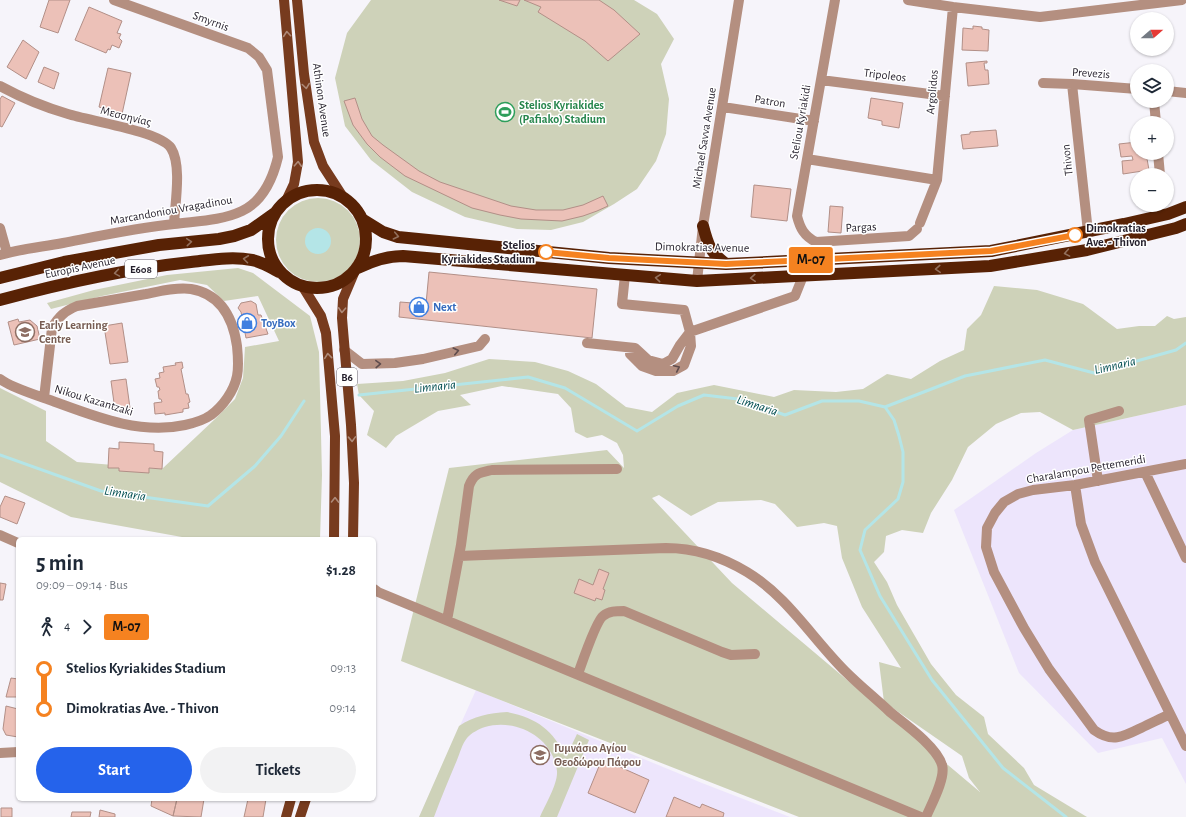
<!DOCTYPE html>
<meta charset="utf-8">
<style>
:root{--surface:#fff;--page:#f2f2f3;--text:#1f2937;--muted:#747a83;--accent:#2563eb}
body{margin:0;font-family:"Alegreya Sans",sans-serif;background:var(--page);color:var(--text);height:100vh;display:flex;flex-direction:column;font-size:15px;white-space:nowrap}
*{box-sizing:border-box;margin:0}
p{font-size:13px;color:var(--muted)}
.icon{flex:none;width:22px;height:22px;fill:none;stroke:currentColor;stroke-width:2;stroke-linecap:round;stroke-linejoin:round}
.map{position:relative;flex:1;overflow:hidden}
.side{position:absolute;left:16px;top:537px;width:360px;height:264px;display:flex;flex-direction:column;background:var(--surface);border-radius:6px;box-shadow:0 1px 3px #0004}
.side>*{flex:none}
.badge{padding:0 8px;border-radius:3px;font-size:14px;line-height:26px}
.needle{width:26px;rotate:70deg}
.tools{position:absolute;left:1130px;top:12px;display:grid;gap:8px}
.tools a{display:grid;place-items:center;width:44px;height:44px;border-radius:50%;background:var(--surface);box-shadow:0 1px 3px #0004;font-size:20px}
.map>.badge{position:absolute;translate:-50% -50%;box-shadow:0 0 0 2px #fff}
.legs{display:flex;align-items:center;gap:6px;height:44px;padding:0 20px;font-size:13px}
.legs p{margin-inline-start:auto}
.head{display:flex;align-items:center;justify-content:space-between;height:68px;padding:0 20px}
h1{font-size:22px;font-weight:600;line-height:30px}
.button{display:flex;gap:8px;margin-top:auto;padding:8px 20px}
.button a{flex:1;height:46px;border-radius:24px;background:var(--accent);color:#fff;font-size:16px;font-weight:600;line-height:46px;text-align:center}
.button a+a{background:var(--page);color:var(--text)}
ul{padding:0 20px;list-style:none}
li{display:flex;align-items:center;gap:14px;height:40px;font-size:15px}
li i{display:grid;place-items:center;width:6px;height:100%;margin:0 5px;background:currentColor}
li i::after{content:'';width:10px;height:10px;margin:-5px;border:3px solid;border-radius:50%;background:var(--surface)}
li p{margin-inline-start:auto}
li:first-child i{background:linear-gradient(#0000 50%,currentColor 0)}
li:last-child i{background:linear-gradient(currentColor 50%,#0000 0)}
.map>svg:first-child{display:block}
.built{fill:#ede5fc}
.green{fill:#ced2b9;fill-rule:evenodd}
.water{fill:#b4e5e7}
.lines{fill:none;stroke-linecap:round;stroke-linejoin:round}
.stream{stroke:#b4e5e7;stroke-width:3}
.building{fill:#ecc1b8;stroke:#b28f87}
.minor{stroke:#b48f80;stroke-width:10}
.major{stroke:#773b1e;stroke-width:10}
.highway{stroke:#582205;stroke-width:12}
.oneway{stroke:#ad8978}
.oneway2{stroke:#926f5c}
.oneway3{stroke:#5e4c4d}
.line-1-casing{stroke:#fff;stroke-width:9}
.line-1{stroke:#f58220;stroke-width:6}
.stop-1-dot{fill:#fff;stroke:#f58220;stroke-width:2}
.labels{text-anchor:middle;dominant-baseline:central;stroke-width:3;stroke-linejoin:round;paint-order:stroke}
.shield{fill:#fff;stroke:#66626b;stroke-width:1}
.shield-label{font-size:11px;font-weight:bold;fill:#241f2b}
.street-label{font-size:12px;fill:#241f2b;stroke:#fff}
.leisure-label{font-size:12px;font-weight:bold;fill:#27864d;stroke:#fff;text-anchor:start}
.stop-label{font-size:12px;font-weight:bold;fill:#241f2b;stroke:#fff;text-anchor:start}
.shop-label{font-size:12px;font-weight:bold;fill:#366cbe;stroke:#fff;text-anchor:start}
.education-label{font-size:12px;font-weight:bold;fill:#785e54;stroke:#fff;text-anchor:start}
.water-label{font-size:13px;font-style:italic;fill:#014d50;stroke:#fff}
</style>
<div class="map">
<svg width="1186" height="817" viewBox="0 0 1186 817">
<rect width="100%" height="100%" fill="#f6f4fa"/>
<path class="built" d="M1186,405v379l-24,-46 -64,15 -79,-80 -65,-163 82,-57 37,-23z
M476,690l226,93 88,34h-371z"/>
<path class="green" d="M371,0h263l23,14 17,25 -13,25 8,35 -3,35 -10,27 -19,28 -23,15 -31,18 -32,8 -34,-1 -52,-12 -53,-25 -41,-32 -26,-34 -10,-48 12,-45z
M276 240a42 42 0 1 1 84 0a42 42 0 1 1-84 0Z
M238,268l15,5 57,43 9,36 3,123 -2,64h-127l-122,-22 -71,-35v-94l46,23v30l31,21 85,7 53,-50 20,-20 8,-21 2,-31 34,-6 -21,-45 -34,5 -17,-16 -27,-5 -78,16 -51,13 -4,-6 47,-13 73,-15z
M994,286l43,4 46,14 34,25 22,-3h16l12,-10 7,3 12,-2v88l-113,25 -33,-18 -19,1 -25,11 -28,23 -16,33 -21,33 -8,20 -21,-3 -16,6 -2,16 -10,10 13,20 10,23 34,59 25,31 28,22 4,17 36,34 10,17 53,32h-288l-398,-156 48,-193 158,-18 17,18 -1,-13 -6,-12 -15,-8 -15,3 -12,-6 -4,-24 -13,-14 -56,-8 -42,9 11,10 -33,6 -42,25 -10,12 -19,-13 7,-24 -15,-16 -2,-11 46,-3 42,-8 44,-14 46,3 33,9 28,13 30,23 26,5 25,-19 37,-8 60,12 20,-7 42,2 27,-3 24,-15 24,5 29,-18 24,-11 3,-21 14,-14zM659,495l32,21 27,-14 43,-2 14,4 22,23 27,-4 13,3 5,32 20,49 39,61 -22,-6 5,40 78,54 7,22 11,14 -248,-209 -80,-85z
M507,712c30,6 46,18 59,45l11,-23 12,6 -32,77h-17c5,-12 18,-33 17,-46 -4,-34 -41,-53 -72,-44 -6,2 -14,6 -18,11 -5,6 -7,15 -10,22 -8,19 -16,38 -23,57h-15l40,-91c15,-10 30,-13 48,-14z"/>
<path class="water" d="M305 241a13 13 0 1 1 26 0a13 13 0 1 1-26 0Z"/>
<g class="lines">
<path class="stream" d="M359,395l169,-18 37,11 72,43 41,-25 26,-11 34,4 47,16 37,-14h37l26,6 80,-31 80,-16 49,13 82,-23 10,-7
M885,407l9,13 5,16 4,16v30l-5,17 -33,31 -5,20 20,46 52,84 71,88 63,49
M0,455l101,36 107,15 47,-40 26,-30 23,-35"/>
</g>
<path class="building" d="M49,0h21l-12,33 -18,-6z
M499,0h21l-3,6z
M524,0h75l15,10 26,24 -32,27 -23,-20 -47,-29 3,-5z
M89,7l33,14 -5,12 4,1 -2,4 3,3 -3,7 -7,-3 -2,5 -2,-1 -2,4 -31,-13z
M973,26l9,1v2l7,1 -1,21 -26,-1 1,-22 10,1z
M23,40l16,12 -13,27 -19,-12z
M987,61v2h-3l1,7h3l1,14 -21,2 -2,-23z
M44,67l15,6 -5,16 -16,-7z
M108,68l23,5 -9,41 -23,-7z
M2,96l13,7 -13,24 -2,-1v-27z
M355,98l7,21 10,17 11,9 36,26 21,11 71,24 25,4h27l20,-5 20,-9 5,10 -11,5 -14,5 -21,5 -41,-2 -21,-4 -28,-7 -67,-32 -25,-19 -13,-13 -14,-19 -9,-24z
M871,98l32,5 -4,25 -17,-3v-4l-14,-3z
M996,130l2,16 -35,3 -2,-14 9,-1v-2z
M1137,142v11h9l3,17 -26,4 -1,-13 11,-1 -1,-4 -11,1 -2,-13z
M754,185l37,4 -4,32 -36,-4z
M830,206l13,1 -2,26 -13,-1z
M429,272l168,17 -5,49 -193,-21 1,-15 26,2z
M251,301l5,3 2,11h3l7,19 -22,4 -5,-26 -3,-4 3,-5z
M18,319l1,3 11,-2 7,6 3,13 -26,6 -6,-23z
M122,323l6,39 -18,2 -6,-38z
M182,362l1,6 -2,1 5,25h2l2,8 -2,1 1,5 -6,1v3l-18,3v-2l-10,1 -1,-11 8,-1 -1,-3h-2l-1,-8 2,-1 -1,-3h-2l-2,-8 5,-1 -1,-5 5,-1 -1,-5 13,-2 -1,-2z
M126,379l4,29 -15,2 -4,-29z
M119,442l35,2v7l9,1 -1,17 -13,-1v5l-30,-2v-3h-11l1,-20 10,1z
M5,496l20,7 -8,21 -17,-7v-10z
M599,569l10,4 -6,16 2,1 -3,10 -6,-2 -1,3 -21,-8 5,-14 14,6z
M0,583l6,1 -3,16h-3z
M11,678l7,1v18h-12z
M6,706l12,3v28l-12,-2 -3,-6z
M602,759l47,21 -14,33 -47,-20z
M674,797l26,11 2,-4 22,9 -1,4h-57z
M152,799h25l-4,17 -22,-10z
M177,799h27l-3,18 -28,-1z
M248,799h18l-3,18h-19z
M1,808h11v9h-11z
M100,810l15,4v3h-16z
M72,812h19l-1,5h-19z"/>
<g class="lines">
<path class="minor" d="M835,0l-38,216c3,12 7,20 19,26l93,-6 8,-7
M908,0l45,7 87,10 142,-17
M821,80l124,16
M1043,83l29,1 65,5
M1072,84l16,148
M0,86c22,12 44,21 68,28 22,7 91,17 103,34 11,17 4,56 3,76
M1167,91l19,2
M1154,101l2,22
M723,107l91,14
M1158,153l2,22
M807,159l130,21 16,-173
M920,223l17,-43
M0,228l7,25
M0,255c20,-6 42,-8 63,-12 36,-7 73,-15 111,-19 22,-3 47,-3 68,-13 21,-10 31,-33 36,-54l-11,-87 -8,-13 -11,-9 -134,-48
M625,275l-3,29 62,6 6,22 1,14 -7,19 -11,6h-17l-14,-5 -12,-12
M697,281l6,-55 36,-226
M587,343l48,5 13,12 15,4 9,-5 8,-14 10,-13 105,-36 8,-20
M344,350l18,14 33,-1 28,-4 56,-13 6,-7
M0,379c12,9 36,16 50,21 44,16 89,35 135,25 9,-2 19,-5 26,-10 12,-9 23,-24 26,-39 2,-10 1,-20 0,-30 -4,-28 -16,-52 -46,-57 -14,-2 -30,2 -45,5 -23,4 -46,8 -69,12 -12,5 -18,10 -25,22l-8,70
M1145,472l41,86
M1098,481l-9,-61 30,-9
M1075,485l6,39 14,38 91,184
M0,535l18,8
M459,556l207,-8c29,0 56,9 81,24 40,24 65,66 98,99 14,14 30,27 45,41 15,12 47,35 52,53 4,13 -11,40 -16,52
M374,589l4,3 543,225
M447,620l14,-75 8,-59c5,-13 10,-13 23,-16l125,-1
M578,674c4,-11 18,-53 25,-58 6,-5 13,-5 21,-5l98,41 9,3 24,-1
M1170,714c-10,5 -19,9 -29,14 -18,9 -29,15 -47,2l-45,-61 -25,-41 -30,-56 -8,-25 1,-19 8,-15 9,-11 14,-8 15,-4 42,-5 111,-21
M0,753l18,-1"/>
<path class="major" d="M284,0l14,162 -4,22 -8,17
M297,0l7,74 10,68 9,24 20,31
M303,287l18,29 5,17 9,103 -1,103
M353,539l1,-56 -3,-58 -9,-107 1,-19 11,-26
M286,817l5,-18
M300,817l6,-18"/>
<path class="highway" d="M268 239a49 49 0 1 1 98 0a49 49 0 1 1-98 0Z
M362,219l21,13 15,5 211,21 117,6 265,-13 133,-27 44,-10 18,-7
M703,226c5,19 7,26 23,38
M358,268c14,-7 28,-12 45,-12l294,25 293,-15 97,-16 89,-22 10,-4
M0,278l64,-16 95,-17 60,-6 15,-3 17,-6 24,-17
M0,300c63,-17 126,-31 191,-38 19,-2 41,-6 61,-2 10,2 18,7 27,12"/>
</g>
<defs><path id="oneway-chevron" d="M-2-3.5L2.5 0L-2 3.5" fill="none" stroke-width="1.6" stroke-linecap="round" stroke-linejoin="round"/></defs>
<g class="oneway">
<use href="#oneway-chevron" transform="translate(287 34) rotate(-95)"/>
<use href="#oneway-chevron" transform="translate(306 86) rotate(82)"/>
<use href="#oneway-chevron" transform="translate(298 164) rotate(-87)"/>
<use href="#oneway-chevron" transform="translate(342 310) rotate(93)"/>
<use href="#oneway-chevron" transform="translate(328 356) rotate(-96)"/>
<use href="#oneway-chevron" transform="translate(352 439) rotate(88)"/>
<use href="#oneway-chevron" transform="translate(335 500) rotate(-89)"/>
</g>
<g class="oneway2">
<use href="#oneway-chevron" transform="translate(396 236) rotate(12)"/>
<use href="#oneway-chevron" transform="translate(189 242) rotate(-5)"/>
<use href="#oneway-chevron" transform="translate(1067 253) rotate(170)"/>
<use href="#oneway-chevron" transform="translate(246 259) rotate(-173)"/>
<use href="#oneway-chevron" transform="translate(938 269) rotate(177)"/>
<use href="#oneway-chevron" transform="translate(117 273) rotate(171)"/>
<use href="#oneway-chevron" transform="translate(658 278) rotate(-175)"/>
<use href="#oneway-chevron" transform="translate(753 278) rotate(177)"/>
</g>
<g class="oneway3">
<use href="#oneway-chevron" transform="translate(456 351) rotate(-13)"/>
<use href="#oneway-chevron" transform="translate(378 364) rotate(-2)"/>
<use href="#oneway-chevron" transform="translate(677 368) rotate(-25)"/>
</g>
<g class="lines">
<g class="line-1-casing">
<path id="line-1" d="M546,252l63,6 117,6 265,-13 84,-16"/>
</g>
<use href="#line-1" class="line-1"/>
</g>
<defs>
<g id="stadium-ring" transform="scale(1)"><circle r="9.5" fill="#fff" stroke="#2e9e5b" stroke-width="1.5"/><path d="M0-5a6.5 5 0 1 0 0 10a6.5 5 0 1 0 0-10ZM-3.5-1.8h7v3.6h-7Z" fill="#2e9e5b"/></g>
<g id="shop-ring" transform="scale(1)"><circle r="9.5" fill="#fff" stroke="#3f7fe0" stroke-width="1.5"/><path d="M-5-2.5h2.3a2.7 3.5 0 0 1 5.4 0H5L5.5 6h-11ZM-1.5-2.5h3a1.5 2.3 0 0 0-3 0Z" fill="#3f7fe0"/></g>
<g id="school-ring" transform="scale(1)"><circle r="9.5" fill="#fff" stroke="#8d6e63" stroke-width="1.5"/><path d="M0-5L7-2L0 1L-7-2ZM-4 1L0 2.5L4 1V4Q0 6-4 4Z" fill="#8d6e63"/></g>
</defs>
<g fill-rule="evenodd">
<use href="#stadium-ring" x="505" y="112"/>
<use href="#shop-ring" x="419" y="307"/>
<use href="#shop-ring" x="247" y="323"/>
<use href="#school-ring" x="25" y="332"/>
<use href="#school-ring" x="540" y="755"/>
</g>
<g class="stop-1-dot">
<circle cx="1075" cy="235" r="7"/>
<circle cx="546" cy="252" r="7"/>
</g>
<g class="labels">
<g class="shield">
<rect x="125" y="260" width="32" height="18" rx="3"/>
<rect x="337" y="368" width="20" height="18" rx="3"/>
</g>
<g class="shield-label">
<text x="141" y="269">E608</text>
<text x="347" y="377">B6</text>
</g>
<g class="street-label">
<text transform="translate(211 21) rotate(20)">Smyrnis</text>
<text transform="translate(1091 73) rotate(4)">Prevezis</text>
<text transform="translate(885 75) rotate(7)">Tripoleos</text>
<text transform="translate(932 92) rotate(-85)">Argolidos</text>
<text transform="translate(322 100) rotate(82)">Athinon Avenue</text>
<text transform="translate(770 101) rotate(9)">Patron</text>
<text transform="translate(126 116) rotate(14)">Μεσσηνίας</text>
<text transform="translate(800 122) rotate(-80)">Steliou Kyriakidi</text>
<text transform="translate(704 138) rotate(-81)">Michael Savva Avenue</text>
<text transform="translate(1067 160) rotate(-96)">Thivon</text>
<text transform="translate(171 210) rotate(-10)">Marcandoniou Vragadinou</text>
<text transform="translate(861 227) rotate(-3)">Pargas</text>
<text transform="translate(702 247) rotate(1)">Dimokratias Avenue</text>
<text transform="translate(80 267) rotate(-12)">Europis Avenue</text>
<text transform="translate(94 400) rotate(17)">Nikou Kazantzaki</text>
<text transform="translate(1086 469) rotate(-10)">Charalampou Pettemeridi</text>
</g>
<g class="leisure-label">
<text x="519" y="105">Stelios Kyriakides<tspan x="519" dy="14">(Pafiako) Stadium</tspan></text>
</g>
<g class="stop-label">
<text x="1086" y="228">Dimokratias<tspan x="1086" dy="14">Ave. - Thivon</tspan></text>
<text x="535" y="245" text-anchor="end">Stelios<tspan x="535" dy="14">Kyriakides Stadium</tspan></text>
</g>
<g class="shop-label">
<text x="433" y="307">Next</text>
<text x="261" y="323">ToyBox</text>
</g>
<g class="education-label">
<text x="39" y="325">Early Learning<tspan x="39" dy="14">Centre</tspan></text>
<text x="554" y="748">Γυμνάσιο Αγίου<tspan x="554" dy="14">Θεοδώρου Πάφου</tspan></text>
</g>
<g class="water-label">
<text transform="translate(1115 366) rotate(-13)">Limnaria</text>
<text transform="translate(435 387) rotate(-6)">Limnaria</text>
<text transform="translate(757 406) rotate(18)">Limnaria</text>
<text transform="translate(125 494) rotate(9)">Limnaria</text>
</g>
</g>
</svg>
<div class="tools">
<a><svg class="needle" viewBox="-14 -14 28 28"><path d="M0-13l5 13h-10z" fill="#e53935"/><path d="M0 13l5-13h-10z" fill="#747a83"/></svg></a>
<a><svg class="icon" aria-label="layers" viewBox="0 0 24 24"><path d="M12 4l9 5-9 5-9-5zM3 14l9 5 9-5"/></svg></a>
<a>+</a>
<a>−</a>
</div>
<b class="badge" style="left:811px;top:260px;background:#f58220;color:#111">M-07</b>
<section class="side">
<div class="head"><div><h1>5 min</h1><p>09:09 – 09:14 · Bus</p></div><b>$1.28</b></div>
<div class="legs"><svg class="icon" aria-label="walk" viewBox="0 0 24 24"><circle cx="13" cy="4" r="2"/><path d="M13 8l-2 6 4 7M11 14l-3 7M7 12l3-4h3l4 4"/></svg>4<svg class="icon" aria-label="forward" viewBox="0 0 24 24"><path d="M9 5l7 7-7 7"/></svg><b class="badge" style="background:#f58220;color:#111">M-07</b></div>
<ul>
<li><i style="color:#f58220"></i><b>Stelios Kyriakides Stadium</b><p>09:13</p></li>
<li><i style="color:#f58220"></i><b>Dimokratias Ave. - Thivon</b><p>09:14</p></li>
</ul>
<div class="button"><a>Start</a><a>Tickets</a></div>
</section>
</div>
